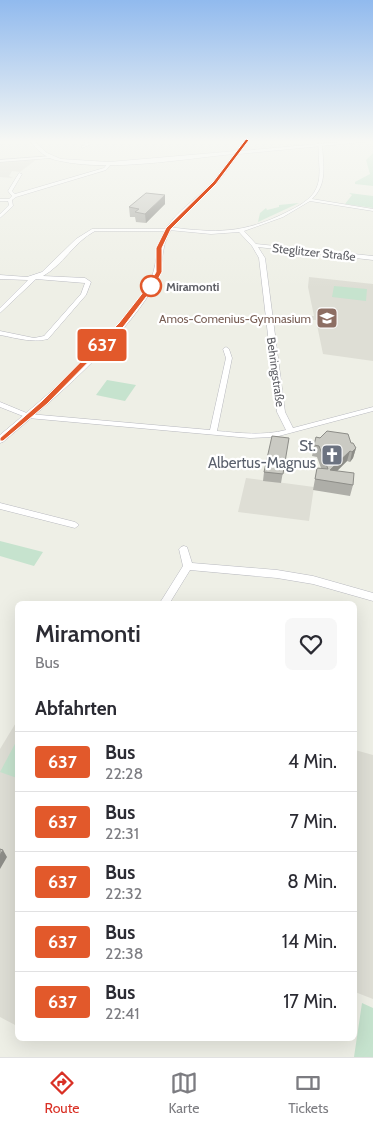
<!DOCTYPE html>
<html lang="de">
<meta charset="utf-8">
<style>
:root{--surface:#fff;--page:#f7f7f7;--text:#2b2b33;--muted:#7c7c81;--line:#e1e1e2;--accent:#d93025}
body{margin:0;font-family:Cabin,sans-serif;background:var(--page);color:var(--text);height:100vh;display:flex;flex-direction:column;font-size:19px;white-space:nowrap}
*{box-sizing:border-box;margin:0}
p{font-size:16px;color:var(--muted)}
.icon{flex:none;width:28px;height:28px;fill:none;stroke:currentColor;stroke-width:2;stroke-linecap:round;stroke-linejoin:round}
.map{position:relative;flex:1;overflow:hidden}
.side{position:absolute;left:15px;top:601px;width:342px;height:440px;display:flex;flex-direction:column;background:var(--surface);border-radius:8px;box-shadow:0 5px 20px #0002}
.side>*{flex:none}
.badge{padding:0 10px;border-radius:4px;font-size:18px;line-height:32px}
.map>.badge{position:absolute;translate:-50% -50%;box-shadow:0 0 0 2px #fff}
h2{padding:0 20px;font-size:19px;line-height:45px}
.round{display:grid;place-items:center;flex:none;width:52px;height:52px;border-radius:8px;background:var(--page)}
.summary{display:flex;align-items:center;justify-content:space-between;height:85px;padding:0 20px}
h1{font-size:24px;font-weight:600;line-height:38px}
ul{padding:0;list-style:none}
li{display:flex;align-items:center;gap:15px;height:60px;padding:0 20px;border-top:1px solid var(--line)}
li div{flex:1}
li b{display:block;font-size:19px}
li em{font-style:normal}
li .badge{min-width:55px;font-weight:700;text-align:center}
.menu{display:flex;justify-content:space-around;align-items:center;height:70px;border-top:1px solid var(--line);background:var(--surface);font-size:14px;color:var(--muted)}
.menu a{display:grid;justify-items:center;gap:2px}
.menu .active{color:var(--accent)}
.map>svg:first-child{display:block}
.education{fill:#deded5}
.green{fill:#c6e3ce}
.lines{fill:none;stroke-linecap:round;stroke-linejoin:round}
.minor-casing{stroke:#b8b9bf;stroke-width:1}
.tertiary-casing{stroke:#b8b9bf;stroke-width:1}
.minor{fill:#fff;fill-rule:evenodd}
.tertiary{fill:#fff;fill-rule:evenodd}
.wall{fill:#aeaea8}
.shaded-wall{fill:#8d8d88}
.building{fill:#cacac3;stroke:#8d8d88}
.line{fill:#e2592b;stroke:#fff}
.stop-dot{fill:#fff;stroke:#e2592b;stroke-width:2.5}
.labels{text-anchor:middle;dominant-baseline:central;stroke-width:4.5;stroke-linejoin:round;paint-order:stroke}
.far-street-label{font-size:12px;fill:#5e5f65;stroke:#fff}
.far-stop-label{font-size:12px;font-weight:bold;fill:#5e5f65;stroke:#fff;text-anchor:start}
.far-education-label{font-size:12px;fill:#785e54;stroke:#fff;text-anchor:end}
.worship-label{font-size:15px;fill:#5b616d;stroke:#fff;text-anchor:end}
</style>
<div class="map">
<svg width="373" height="1057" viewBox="0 0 373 1057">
<rect width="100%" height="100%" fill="#eeefe6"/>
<path class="education" d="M37,159l-17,13 -8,-1 -3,5 4,2 -13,-1v-15z
M309,277l64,7v77l-50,-7 -7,-34 -35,-1v-3h33l-6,-29z
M246,478l68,9 -5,34 -71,-9z
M17,721v305l-17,-9v-268z
M355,750l18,5v244l-18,-7z"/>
<path class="green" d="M373,153v33l-18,-2v-2l15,-8 -4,-14z
M349,193l24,3v12l-28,-4 7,-9z
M299,203l-41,19 2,-9 6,-5 1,2 12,-3v-2z
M334,286l33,3 -1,12 -34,-4z
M107,380l29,5 -11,16 -29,-6z
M0,541l43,11 -9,14 -34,-10z
M17,740v38l-17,-6z
M362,1003l11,5v49h-19z"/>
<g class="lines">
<g class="minor-casing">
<path id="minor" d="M85,140h2l2,5 -7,3v-2l3,-1z
M319,143l3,1c1,20 6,40 -10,55l61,10v2l-63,-10 -27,16 -39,14 12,13 117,12v4l-115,-13 7,11 20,154 8,16 80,-21v4l-98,26 -25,1 -222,-20 -28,-11v-5l29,12 181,16 16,-72 -3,-9 3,-2 3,2 3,9 -15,73c23,2 46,5 69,-1l-9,-18 -18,-154 -7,-12 -13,-14 -28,2 -42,-4 -2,1h-72c-21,11 -32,34 -52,45l42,2 6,4 -5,13 -38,44c-17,4 -31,-1 -48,-4v-4l34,7 10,-2 37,-42 4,-11 -49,-4 -36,34v-5l28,-28 -28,-1v-4l27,2 15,-5 34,-33 16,-10h74l2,-2c48,6 75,7 119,-15 10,-5 24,-12 29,-23 7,-14 1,-32 3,-46z
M52,156l-1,2 -51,4v-2z
M108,163l3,1 -5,6 -90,27 -4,3 1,6 -13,12v-4l9,-9 -1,-4h-8v-2h9l3,-3 -4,-5 11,-18 3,1 -10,17 3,3 89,-26z
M0,503l75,19 4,3 -4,3 -75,-19z
M184,546l3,1 5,16 85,7 36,6 60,17v8l-60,-17 -36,-6 -87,-8 -21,34h-6l-2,-3 2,-3 20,-32 -4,-17 2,-2z"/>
</g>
<g class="tertiary-casing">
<path id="tertiary" d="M29,140h4l14,13 14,6 48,3 127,-11 9,-11h4l-8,11 122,-11h10v1l-134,13c-9,12 -17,25 -28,35 -13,14 -29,25 -40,41 -12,17 -6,40 -17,57 -36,58 -99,111 -151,155l-3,1v-8c51,-43 110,-91 147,-148 12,-19 7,-42 20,-60 11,-16 27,-27 41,-40 9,-10 18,-22 26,-33 -52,5 -124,18 -174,7 -14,-2 -23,-11 -31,-21z"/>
</g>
<use href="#minor" class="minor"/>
<use href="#tertiary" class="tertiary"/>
</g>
<path class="wall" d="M165,204l-19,19 -10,-1 -1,-5h-5l-1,-10z
M316,437l35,6 5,5 -3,10 -3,4 -3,-1 -10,10 16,14 -3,11 -37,-6 4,-22h4l-4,-11 -5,-1z
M289,438l-8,45 -18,-2 1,-9z"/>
<path class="shaded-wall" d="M165,195v9l-19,19 -1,-9z
M356,448l-3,10 -3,4 2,-10z
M350,451l-3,10 -19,19 2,-10z
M3,850l4,7 -7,12v-14z"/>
<path class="building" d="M146,193l19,2 -20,19 -10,-2 4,-3 -10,-2z
M327,431l21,3 3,9h2l3,5 -4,4 -2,-1 -20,19 24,3 -1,12 -38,-6 2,-11 11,1 -9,-23 -5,-1 2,-8 4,1z
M272,436l17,2 -6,36 -19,-2z
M0,849l3,1 -3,5z"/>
<linearGradient id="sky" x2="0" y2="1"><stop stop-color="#91baee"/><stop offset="0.49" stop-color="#f7f8f4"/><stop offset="1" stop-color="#f7f8f4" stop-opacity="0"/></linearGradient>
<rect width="373" height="288" fill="url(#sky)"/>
<path class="line" d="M246,139l3,1 -33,44 -45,45 -9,19v24l-9,16 -29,38 -77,78 -44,37h-3v-3l42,-37 77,-78 29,-37 8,-14v-24l10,-20 47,-46z"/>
<defs>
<g id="school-square" transform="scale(1.125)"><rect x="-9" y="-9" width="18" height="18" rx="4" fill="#8d6e63" stroke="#fff"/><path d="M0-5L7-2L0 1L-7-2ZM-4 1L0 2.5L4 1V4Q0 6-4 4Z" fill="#fff"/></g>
<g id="church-square" transform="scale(1.125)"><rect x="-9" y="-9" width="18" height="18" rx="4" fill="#6b7280" stroke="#fff"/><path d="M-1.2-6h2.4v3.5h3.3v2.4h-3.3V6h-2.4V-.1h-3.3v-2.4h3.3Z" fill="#fff"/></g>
</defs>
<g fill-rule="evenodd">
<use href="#school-square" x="327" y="318"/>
<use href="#church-square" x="332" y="455"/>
</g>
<circle class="stop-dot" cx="151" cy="286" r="10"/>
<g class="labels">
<g class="far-street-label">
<text transform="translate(314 252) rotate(6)">Steglitzer Straße</text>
<text transform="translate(276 372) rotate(82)">Behringstraße</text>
</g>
<g class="far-stop-label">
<text x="166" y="286">Miramonti</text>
</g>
<g class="far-education-label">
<text x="311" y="318">Amos-Comenius-Gymnasium</text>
</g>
<g class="worship-label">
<text x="316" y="446">St.<tspan x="316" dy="17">Albertus-Magnus</tspan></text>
</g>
</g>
</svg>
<b class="badge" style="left:102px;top:345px;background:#e2592b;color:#fff">637</b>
<section class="side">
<div class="summary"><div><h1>Miramonti</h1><p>Bus</p></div><a class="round"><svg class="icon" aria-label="heart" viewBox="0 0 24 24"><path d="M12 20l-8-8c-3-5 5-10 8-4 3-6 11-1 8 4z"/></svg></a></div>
<h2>Abfahrten</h2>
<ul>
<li><span class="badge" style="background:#e2592b;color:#fff">637</span><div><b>Bus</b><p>22:28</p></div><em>4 Min.</em></li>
<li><span class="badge" style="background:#e2592b;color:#fff">637</span><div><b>Bus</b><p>22:31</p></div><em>7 Min.</em></li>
<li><span class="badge" style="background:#e2592b;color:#fff">637</span><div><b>Bus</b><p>22:32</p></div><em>8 Min.</em></li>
<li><span class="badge" style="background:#e2592b;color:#fff">637</span><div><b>Bus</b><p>22:38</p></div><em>14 Min.</em></li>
<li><span class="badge" style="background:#e2592b;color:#fff">637</span><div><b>Bus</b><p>22:41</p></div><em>17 Min.</em></li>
</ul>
</section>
</div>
<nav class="menu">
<a class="active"><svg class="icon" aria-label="directions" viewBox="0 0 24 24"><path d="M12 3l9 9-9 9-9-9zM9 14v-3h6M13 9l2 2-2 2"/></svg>Route</a>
<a><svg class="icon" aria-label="map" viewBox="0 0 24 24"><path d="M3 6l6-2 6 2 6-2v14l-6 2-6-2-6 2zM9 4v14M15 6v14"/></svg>Karte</a>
<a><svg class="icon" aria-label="tickets" viewBox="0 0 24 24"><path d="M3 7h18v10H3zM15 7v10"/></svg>Tickets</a>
</nav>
